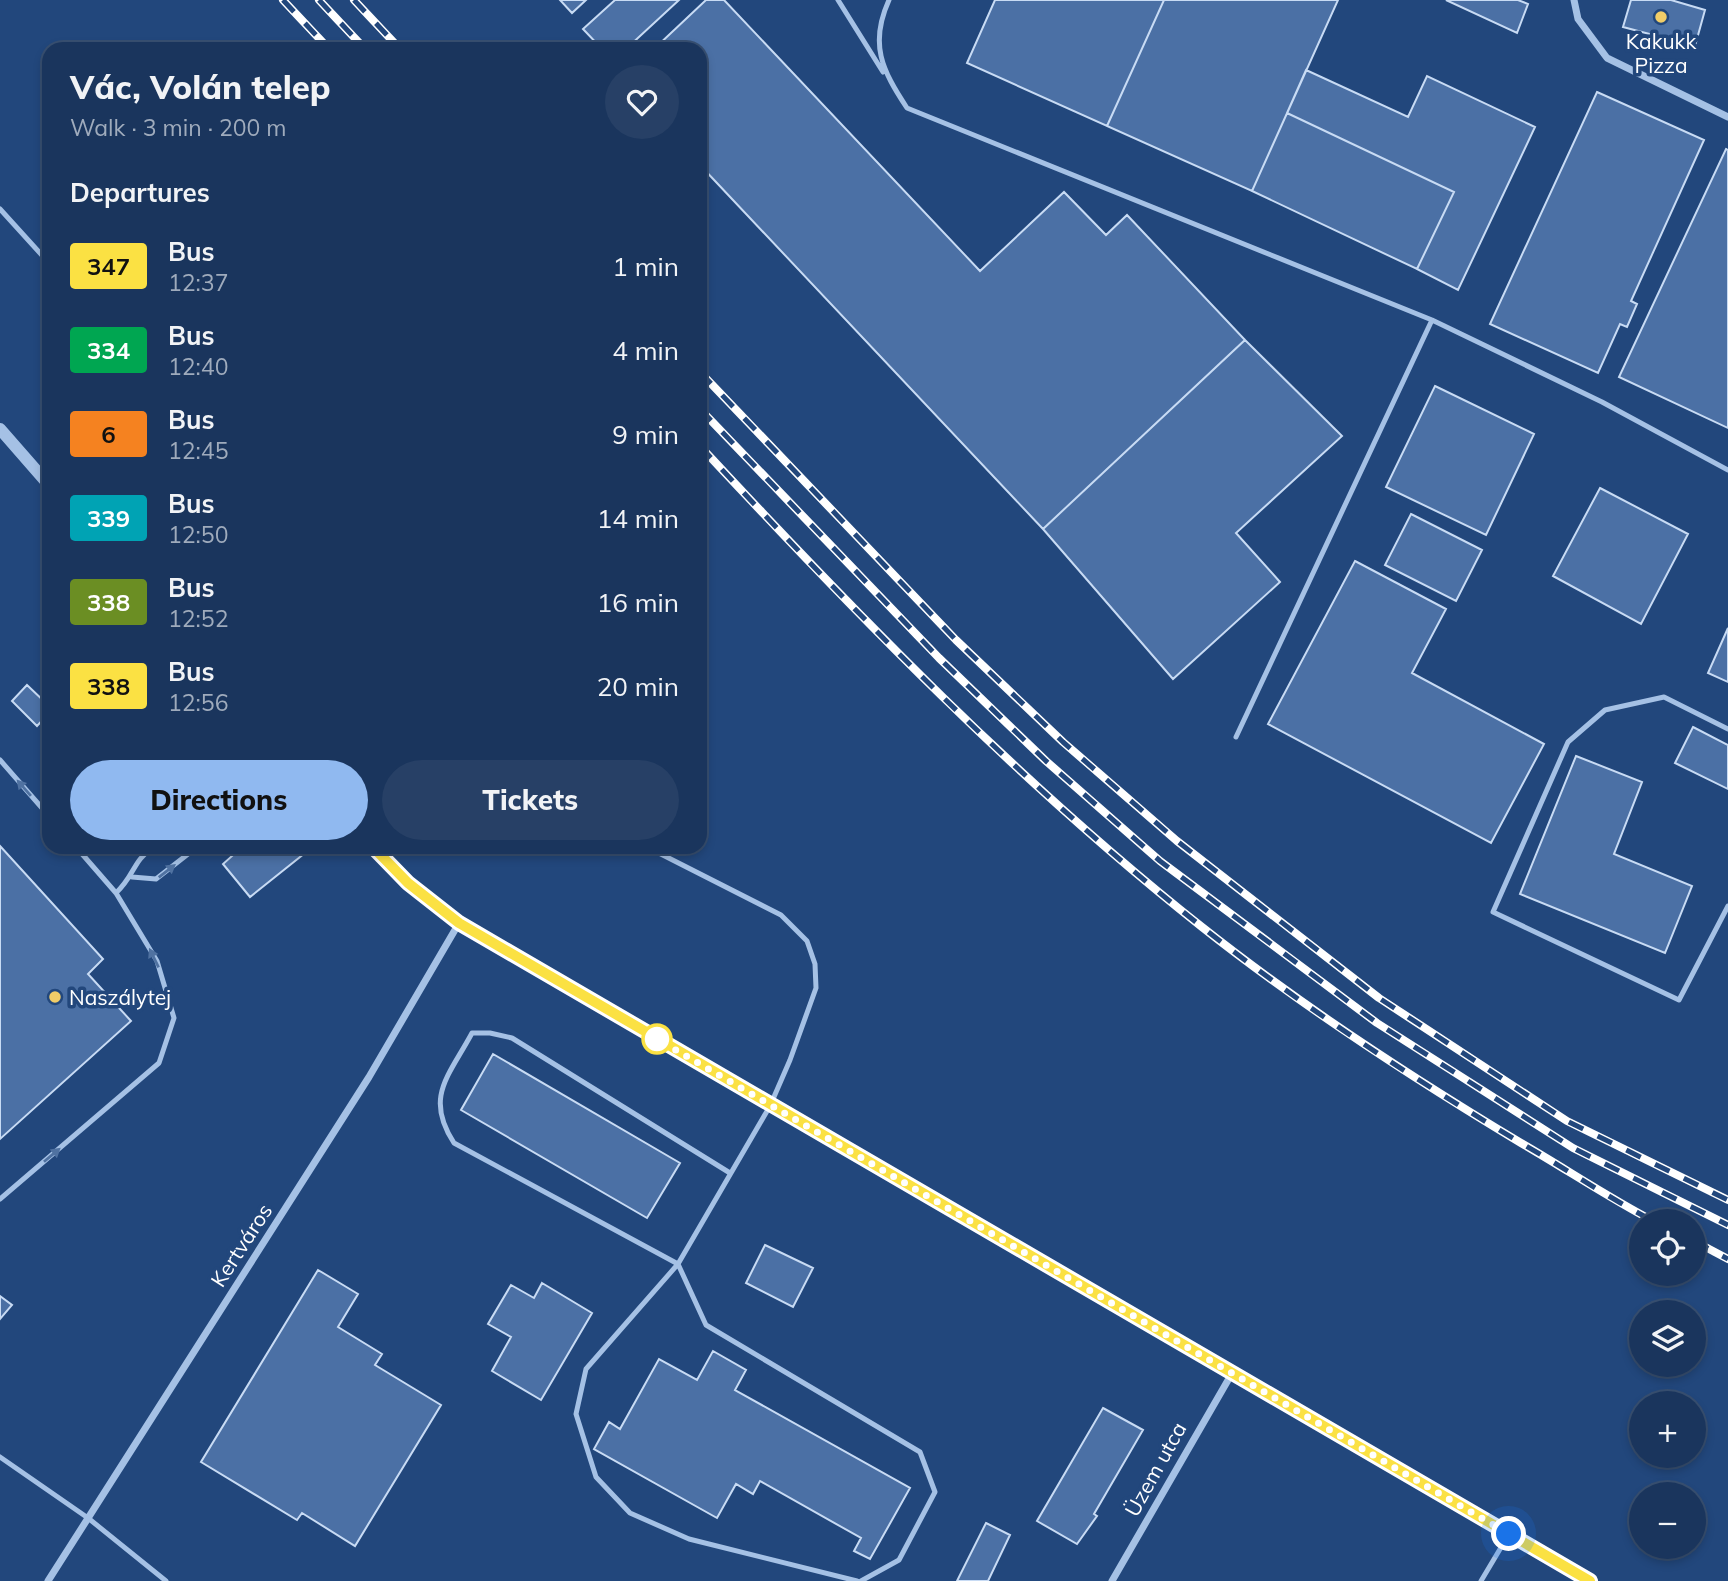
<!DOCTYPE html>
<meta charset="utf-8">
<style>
:root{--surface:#1a355d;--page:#274066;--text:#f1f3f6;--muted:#9fabbc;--line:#385072;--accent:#90b9f0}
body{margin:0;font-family:Mulish,sans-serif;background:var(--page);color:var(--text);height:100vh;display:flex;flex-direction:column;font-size:26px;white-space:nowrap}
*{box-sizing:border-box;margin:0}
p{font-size:23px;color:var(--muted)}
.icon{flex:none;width:38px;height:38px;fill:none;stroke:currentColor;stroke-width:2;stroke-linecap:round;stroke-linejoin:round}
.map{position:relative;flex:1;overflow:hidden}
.panel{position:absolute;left:42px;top:42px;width:665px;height:812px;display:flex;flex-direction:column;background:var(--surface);border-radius:21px;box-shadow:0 4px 10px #0003,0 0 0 2px var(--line)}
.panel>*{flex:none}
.badge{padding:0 14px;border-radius:5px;font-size:24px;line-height:46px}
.buttons{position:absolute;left:1629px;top:1209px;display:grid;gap:14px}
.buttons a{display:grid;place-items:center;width:77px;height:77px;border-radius:50%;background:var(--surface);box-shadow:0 4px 10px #0003,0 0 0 2px var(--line);font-size:35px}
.you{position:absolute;width:35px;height:35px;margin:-18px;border:5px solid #fff;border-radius:50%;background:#1a73e8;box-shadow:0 0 0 10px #1a73e833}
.map>.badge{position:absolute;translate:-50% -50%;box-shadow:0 0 0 4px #fff}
h2{padding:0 28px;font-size:26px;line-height:63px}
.round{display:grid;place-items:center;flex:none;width:74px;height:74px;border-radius:37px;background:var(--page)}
.headline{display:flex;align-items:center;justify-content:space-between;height:119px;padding:0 28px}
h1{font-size:33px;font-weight:800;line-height:52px}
.button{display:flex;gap:14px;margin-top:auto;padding:14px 28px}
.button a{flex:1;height:80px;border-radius:42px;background:var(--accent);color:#111;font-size:28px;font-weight:800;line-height:80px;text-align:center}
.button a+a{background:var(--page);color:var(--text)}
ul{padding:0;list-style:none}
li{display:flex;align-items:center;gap:21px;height:84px;padding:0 28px}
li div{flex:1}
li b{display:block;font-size:26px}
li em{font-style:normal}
li .badge{min-width:77px;font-weight:700;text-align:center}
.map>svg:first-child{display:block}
.building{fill:#4b70a5;stroke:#c8dbf4;stroke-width:2}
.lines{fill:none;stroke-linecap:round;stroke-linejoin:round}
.service{stroke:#a5c1e5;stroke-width:5}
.minor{stroke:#a5c1e5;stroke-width:7}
.tertiary{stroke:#a5c1e5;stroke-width:12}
.rail-casing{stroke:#fff;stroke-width:8}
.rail{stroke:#22477c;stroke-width:5;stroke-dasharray:16;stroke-linecap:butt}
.oneway{fill:#5072a1}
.line-casing{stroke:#fff;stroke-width:16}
.line{stroke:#fbe143;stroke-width:10}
.walk{stroke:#fff;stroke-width:7;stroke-dasharray:0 12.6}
.poi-dot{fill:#f1cd68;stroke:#22477c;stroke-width:2.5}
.stop-dot{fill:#fff;stroke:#fbe143;stroke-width:3.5}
.labels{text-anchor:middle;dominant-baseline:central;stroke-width:7;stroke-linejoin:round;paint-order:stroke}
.poi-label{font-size:21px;fill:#fff;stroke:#22477c}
.street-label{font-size:21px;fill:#fff;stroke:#22477c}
</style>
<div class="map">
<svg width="1728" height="1581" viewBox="0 0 1728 1581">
<rect width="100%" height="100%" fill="#22477c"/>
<path class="building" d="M560,0h26l-14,13z
M615,0h64l-53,49h-24l-19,-20z
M706,0h18l256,271 84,-79 42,43 21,-20 118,125 -202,189 -343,-364v-116h-46z
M995,0h169l-57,126 -140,-63z
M1164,0h174l-86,191 -145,-65z
M1446,0h72l10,4 -11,29z
M1631,0h40l34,10 -10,36 -72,-19z
M1306,70l102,47 19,-41 108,51 -77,163 -41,-21 37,-77 -167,-79z
M1597,92l107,48 -73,161 6,3 -10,23 -7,-3 -22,49 -108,-49z
M1287,113l167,79 -37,77 -165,-78z
M1726,149l2,1v278l-109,-51z
M1245,340l97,96 -106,97 44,49 -107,97 -130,-150z
M1435,386l99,48 -48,101 -100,-48z
M1600,488l88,46 -47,90 -88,-48z
M1411,514l71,36 -26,51 -71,-36z
M1355,561l91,48 -34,64 132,71 -53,99 -223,-119z
M1728,628v54l-20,-9z
M27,685l22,21v7l-12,13 -25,-25z
M1693,727l35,18v44l-53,-26z
M1576,756l66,26 -28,72 78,32 -27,67 -145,-59z
M0,846l103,113 -15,15 43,47 -131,118z
M242,847h59l4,6 -55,44 -27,-33z
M493,1054l187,109 -33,55 -186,-108z
M765,1245l48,23 -20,39 -47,-24z
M318,1270l40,24 -20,33 44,27 -7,11 66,40 -86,141 -53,-33 -5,7 -96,-58z
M542,1283l50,30 -51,87 -49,-29 19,-34 -23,-13 23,-39 23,13z
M0,1296l12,9 -12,14z
M713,1351l33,19 -11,20 175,98 -40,71 -16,-8 7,-13 -101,-57 -7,13 -17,-10 -19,34 -123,-69 15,-27 11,7 39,-70 38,21z
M1103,1408l40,22 -49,84 3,2 -20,28 -40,-23z
M986,1523l24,12 -22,46h-31z"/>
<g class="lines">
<path class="service" d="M838,0l45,72
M889,0c-20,44 -7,70 18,108l525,212 170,82 126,68
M0,209l49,54
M1728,729l-64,-32 -59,13 -37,32 -75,170 186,88 49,-94
M1236,737l196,-417
M0,760l49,56
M647,847l134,68 26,26 8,23 1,24 -26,72 -20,46 -92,158 -92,105 -10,45 20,63 34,36 59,26 168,42
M132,877l24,2 41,-32
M116,893c19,-18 16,-31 37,-46
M730,1173l-218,-135 -22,-5h-18c-23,43 -48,64 -18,110l224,121 28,61 214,127 15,40 -36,68 -38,21
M0,1199l159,-136 15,-45 -17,-57 -41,-68 -40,-46
M0,1457l88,61 78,63
M1481,1581l28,-47"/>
<path class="minor" d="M1574,0l4,19 29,39 121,59
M48,1581l321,-504 90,-154
M1112,1581l119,-206"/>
<path class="tertiary" d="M0,429l49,56
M373,847l35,36 51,40 1131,658"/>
<g class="rail-casing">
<path id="rail" d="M283,0l46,49
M319,0l46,49
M354,0l46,49
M700,372l256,268 107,102 114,99 202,157 188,123 161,79
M700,409l239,249 107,103 114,100 217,162 196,125 155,77
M700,446c158,170 320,337 502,481 101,80 209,150 319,216 45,26 88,55 134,79
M1694,1241l34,18"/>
</g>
<use href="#rail" class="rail"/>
</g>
<defs><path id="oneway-solid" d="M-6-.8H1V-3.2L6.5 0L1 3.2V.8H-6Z" transform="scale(1.75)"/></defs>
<g class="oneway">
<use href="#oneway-solid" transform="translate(24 788) rotate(-131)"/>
<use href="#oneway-solid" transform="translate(167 871) rotate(-38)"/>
<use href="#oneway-solid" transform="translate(154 958) rotate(-116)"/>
<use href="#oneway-solid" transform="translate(52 1155) rotate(-40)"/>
</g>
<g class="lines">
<g class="line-casing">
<path id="line" d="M373,847l35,36 51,40 1131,658"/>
</g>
<use href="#line" class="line"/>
<path class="walk" d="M657,1039l-7,-4 859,499"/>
</g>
<g class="poi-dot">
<circle cx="1661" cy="17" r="7"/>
<circle cx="55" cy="997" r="7"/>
</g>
<circle class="stop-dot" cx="657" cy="1039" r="14"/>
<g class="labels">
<g class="poi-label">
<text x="1661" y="41">Kakukk<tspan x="1661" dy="24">Pizza</tspan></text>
<text x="69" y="997" text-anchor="start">Naszálytej</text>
</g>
<g class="street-label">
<text transform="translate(241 1245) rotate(-57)">Kertváros</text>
<text transform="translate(1155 1469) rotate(-61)">Üzem utca</text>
</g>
</g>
</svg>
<div class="buttons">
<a><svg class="icon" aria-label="locate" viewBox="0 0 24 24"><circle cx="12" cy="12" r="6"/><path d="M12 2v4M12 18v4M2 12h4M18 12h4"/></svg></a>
<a><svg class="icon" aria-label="layers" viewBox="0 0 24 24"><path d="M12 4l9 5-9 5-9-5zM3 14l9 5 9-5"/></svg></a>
<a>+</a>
<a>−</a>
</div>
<div class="you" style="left:1509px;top:1534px"></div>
<section class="panel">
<div class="headline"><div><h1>Vác, Volán telep</h1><p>Walk · 3 min · 200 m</p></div><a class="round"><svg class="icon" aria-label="heart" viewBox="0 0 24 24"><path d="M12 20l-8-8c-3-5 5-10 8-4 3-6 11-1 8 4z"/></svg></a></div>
<h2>Departures</h2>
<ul>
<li><span class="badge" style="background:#fbe143;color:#111">347</span><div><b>Bus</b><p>12:37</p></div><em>1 min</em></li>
<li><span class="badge" style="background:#00a651;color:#fff">334</span><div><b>Bus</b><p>12:40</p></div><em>4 min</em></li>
<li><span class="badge" style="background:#f58220;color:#111">6</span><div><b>Bus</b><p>12:45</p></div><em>9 min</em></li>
<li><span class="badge" style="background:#00a3b4;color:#fff">339</span><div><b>Bus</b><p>12:50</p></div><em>14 min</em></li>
<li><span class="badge" style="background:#6b8e23;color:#fff">338</span><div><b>Bus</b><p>12:52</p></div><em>16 min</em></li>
<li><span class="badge" style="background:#fbe143;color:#111">338</span><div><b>Bus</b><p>12:56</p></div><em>20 min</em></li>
</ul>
<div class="button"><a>Directions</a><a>Tickets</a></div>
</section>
</div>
